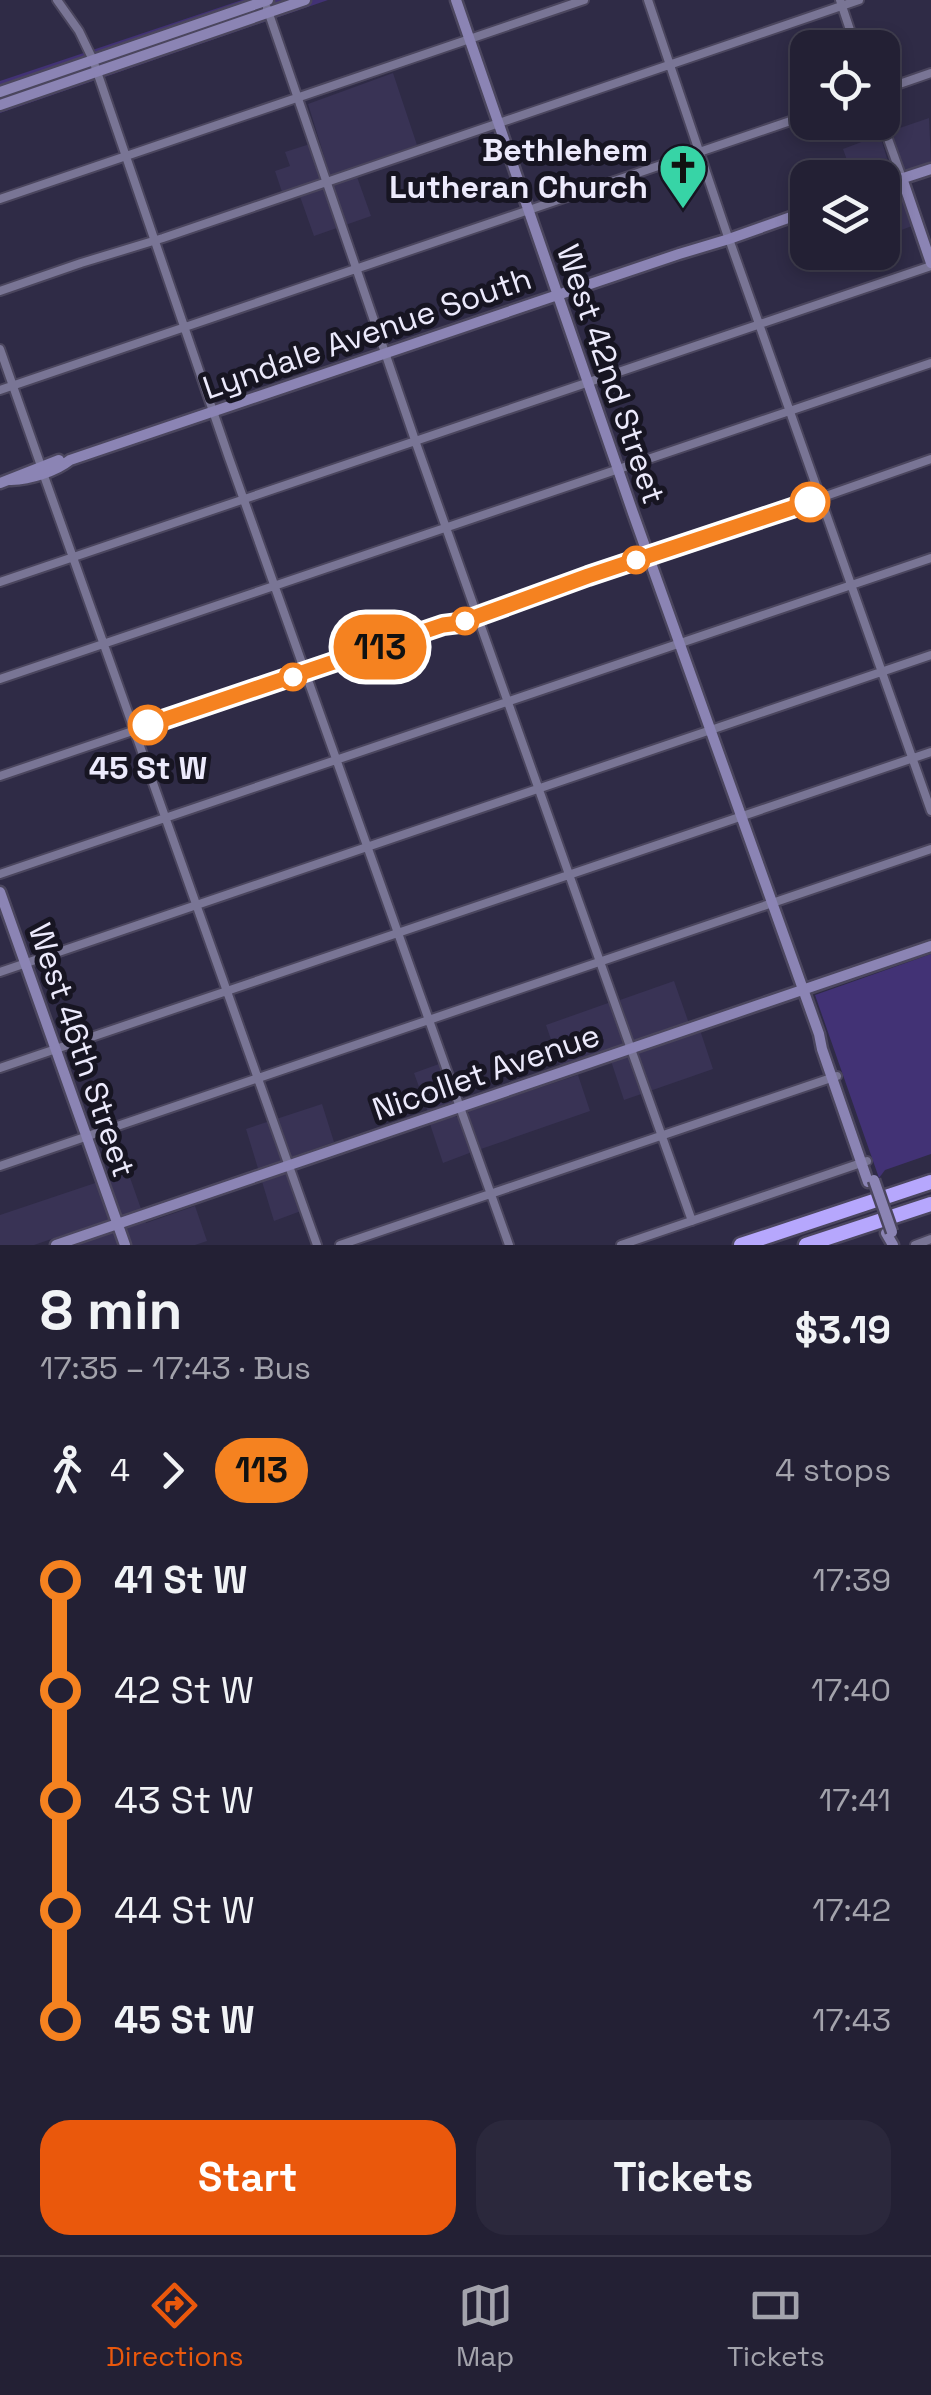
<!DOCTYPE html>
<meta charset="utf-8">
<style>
:root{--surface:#232034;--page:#2b283c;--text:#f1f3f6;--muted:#a3a3ac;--line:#403e4f;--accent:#ea580c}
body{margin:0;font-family:"Space Grotesk",sans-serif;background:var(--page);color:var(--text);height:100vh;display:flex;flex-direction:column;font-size:38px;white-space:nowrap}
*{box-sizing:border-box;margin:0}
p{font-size:32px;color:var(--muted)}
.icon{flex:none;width:55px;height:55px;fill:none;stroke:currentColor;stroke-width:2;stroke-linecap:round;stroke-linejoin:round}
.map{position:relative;height:1245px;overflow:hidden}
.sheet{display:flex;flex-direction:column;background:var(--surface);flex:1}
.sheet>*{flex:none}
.badge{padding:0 20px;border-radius:32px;font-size:35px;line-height:65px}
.buttons{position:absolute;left:790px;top:30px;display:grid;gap:20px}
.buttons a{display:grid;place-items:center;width:110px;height:110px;border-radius:20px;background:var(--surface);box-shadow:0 5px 15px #0003,0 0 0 2px var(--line);font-size:50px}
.map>.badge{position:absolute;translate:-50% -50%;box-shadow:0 0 0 5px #fff}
.legs{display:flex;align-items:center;gap:15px;height:110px;padding:0 40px;font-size:32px}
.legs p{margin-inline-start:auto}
.head{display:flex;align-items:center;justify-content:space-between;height:170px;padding:0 40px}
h1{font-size:55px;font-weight:800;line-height:75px}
.button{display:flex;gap:20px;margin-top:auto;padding:20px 40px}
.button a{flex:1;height:115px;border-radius:30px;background:var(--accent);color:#fff;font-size:40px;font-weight:800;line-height:115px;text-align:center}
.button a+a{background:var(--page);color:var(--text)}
ul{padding:0 40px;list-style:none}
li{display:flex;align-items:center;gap:35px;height:110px;font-size:38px}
li i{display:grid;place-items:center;width:15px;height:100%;margin:0 12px;background:currentColor}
li i::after{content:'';width:25px;height:25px;margin:-12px;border:8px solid;border-radius:50%;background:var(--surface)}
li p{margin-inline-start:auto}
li:first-child i{background:linear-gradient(#0000 50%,currentColor 0)}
li:last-child i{background:linear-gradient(currentColor 50%,#0000 0)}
.tabs{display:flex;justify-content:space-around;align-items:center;height:140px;border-top:2px solid var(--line);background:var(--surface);font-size:28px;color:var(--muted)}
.tabs a{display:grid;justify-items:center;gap:5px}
.tabs .on{color:var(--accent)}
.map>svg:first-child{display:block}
.built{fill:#393355}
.green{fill:#423275}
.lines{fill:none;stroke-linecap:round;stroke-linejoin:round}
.street-casing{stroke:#4b465e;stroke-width:12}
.secondary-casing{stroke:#4b465e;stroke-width:15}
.highway-casing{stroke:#4b465e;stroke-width:19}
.street{stroke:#797595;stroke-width:8}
.secondary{stroke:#8b84b4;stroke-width:10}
.highway{stroke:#b6a7fd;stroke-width:14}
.secondary-bridge-casing{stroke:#4b465e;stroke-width:15;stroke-linecap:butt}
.secondary-bridge{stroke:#8b84b4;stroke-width:10}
.line-1-casing{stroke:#fff;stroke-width:22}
.line-1{stroke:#f58220;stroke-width:15}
.stop-1-dot{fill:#fff;stroke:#f58220;stroke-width:5}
.labels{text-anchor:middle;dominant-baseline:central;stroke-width:10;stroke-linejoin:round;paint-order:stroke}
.poi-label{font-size:32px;font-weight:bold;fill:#eceafc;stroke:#171522;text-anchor:end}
.street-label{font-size:32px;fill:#eceafc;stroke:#171522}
.stop-label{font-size:32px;font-weight:bold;fill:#eceafc;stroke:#171522}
</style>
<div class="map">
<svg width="931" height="1245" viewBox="0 0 931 1245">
<rect width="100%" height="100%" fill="#2f2b46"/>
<path class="built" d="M393,73l24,72 -87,30 -22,-71z
M929,118l2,44 -25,8 -3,-3 -12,-36z
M880,135l12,40 -9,4 -30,-2 -10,-28z
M310,144l15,39 31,-9 15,42 -57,20 -17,-48 -15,4 -7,-21 15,-5 -5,-14z
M894,187l5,2 13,37 -29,11v-47z
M674,981l18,51 8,-2 13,39 -89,31 -12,-36 -10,-13 -42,15 -14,-41 65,-23 7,20 8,-4 -6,-18z
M439,1064l13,34 -1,5 -23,9 -14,-39z
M578,1075l12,36 -109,38 -13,-35 1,-3z
M322,1104l12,38 -51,18 18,51 -27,10 -28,-92z
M454,1116l5,2 13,34 -29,11 -13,-39z
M128,1172l18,51 49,-17 12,35 -12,4h-124l-5,-11 -32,11h-34v-30z"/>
<path class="green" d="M242,0h86l-328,113v-32z
M931,954v200l-46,16 -6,8 -64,-183z"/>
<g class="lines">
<g class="street-casing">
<path id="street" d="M57,0l22,31 14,29 136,398 280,787
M648,0l79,234
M840,0l16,48
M267,8l150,438 275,775
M882,90l49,-17
M882,122l20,56
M0,199l584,-199
M729,239l202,572
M0,291l81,-28 82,-25 696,-238
M0,349l41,117
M0,390l808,-275
M43,473l274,772
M0,582l931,-316
M510,605l78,-29 232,-78 111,-39
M449,625l48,-16
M0,679l931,-316
M0,776l389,-132 68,-27 37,-12 21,-3
M0,874l931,-316
M0,972l931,-317
M0,1068l931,-316
M0,1166l931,-317
M340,1245l497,-169
M621,1245l246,-84
M915,1245l16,-6"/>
</g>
<g class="secondary-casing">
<path id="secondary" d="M456,0l177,513 186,521 3,15 46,133
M0,92l268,-92
M0,105l305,-105
M902,178l29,85
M882,185l49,-16
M11,480c19,-1 44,-8 59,-20l609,-206 50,-15 79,-28
M0,483l59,-23
M0,892l125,353
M886,1233l7,12
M56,1245l875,-299"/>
</g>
<g class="highway-casing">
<path id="highway" d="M741,1245l190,-63
M806,1245l125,-41"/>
</g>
<use href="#street" class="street"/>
<use href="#secondary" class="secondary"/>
<use href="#highway" class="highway"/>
<g class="secondary-bridge-casing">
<path id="secondary-bridge" d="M874,1180l18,52"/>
</g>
<use href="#secondary-bridge" class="secondary-bridge"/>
</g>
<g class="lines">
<g class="line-1-casing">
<path id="line-1" d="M148,725l295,-100 16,-2 129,-47 222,-74"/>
</g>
<use href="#line-1" class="line-1"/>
</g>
<defs>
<g id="church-pin" transform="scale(2.5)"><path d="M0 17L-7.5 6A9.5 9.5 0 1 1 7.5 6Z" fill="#37d4a6" stroke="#171522"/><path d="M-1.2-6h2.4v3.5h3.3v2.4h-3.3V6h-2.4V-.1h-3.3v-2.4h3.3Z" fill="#111"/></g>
</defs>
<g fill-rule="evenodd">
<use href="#church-pin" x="683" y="168"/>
</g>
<g class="stop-1-dot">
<circle cx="810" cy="502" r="18"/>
<circle cx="636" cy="560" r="12"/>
<circle cx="465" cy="621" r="12"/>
<circle cx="293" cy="677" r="12"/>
<circle cx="148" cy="725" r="18"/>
</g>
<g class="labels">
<g class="poi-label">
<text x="648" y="150">Bethlehem<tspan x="648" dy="37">Lutheran Church</tspan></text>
</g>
<g class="street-label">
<text transform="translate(367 333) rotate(-19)">Lyndale Avenue South</text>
<text transform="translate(611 374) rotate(71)">West 42nd Street</text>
<text transform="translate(82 1050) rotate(71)">West 46th Street</text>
<text transform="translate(486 1072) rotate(-19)">Nicollet Avenue</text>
</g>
<g class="stop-label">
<text x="148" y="768">45 St W</text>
</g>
</g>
</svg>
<div class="buttons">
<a><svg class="icon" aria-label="locate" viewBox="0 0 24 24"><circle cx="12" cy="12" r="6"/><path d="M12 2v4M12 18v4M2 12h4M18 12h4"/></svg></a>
<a><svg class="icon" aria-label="layers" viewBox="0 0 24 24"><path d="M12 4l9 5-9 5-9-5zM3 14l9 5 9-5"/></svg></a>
</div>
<b class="badge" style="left:380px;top:647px;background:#f58220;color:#111">113</b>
</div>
<section class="sheet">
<div class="head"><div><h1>8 min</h1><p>17:35 – 17:43 · Bus</p></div><b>$3.19</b></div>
<div class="legs"><svg class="icon" aria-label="walk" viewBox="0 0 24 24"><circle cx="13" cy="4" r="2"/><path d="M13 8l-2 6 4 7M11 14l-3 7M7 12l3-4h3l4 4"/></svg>4<svg class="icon" aria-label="forward" viewBox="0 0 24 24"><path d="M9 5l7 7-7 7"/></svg><b class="badge" style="background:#f58220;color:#111">113</b><p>4 stops</p></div>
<ul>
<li><i style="color:#f58220"></i><b>41 St W</b><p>17:39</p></li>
<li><i style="color:#f58220"></i><span>42 St W</span><p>17:40</p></li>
<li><i style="color:#f58220"></i><span>43 St W</span><p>17:41</p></li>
<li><i style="color:#f58220"></i><span>44 St W</span><p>17:42</p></li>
<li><i style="color:#f58220"></i><b>45 St W</b><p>17:43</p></li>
</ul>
<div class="button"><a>Start</a><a>Tickets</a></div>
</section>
<nav class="tabs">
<a class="on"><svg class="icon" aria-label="directions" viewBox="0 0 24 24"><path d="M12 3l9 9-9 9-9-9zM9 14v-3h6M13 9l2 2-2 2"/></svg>Directions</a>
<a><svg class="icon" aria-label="map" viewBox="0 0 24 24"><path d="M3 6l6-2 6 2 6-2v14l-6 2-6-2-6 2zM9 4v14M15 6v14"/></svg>Map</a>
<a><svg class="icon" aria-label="tickets" viewBox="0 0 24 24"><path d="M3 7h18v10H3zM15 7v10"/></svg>Tickets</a>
</nav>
